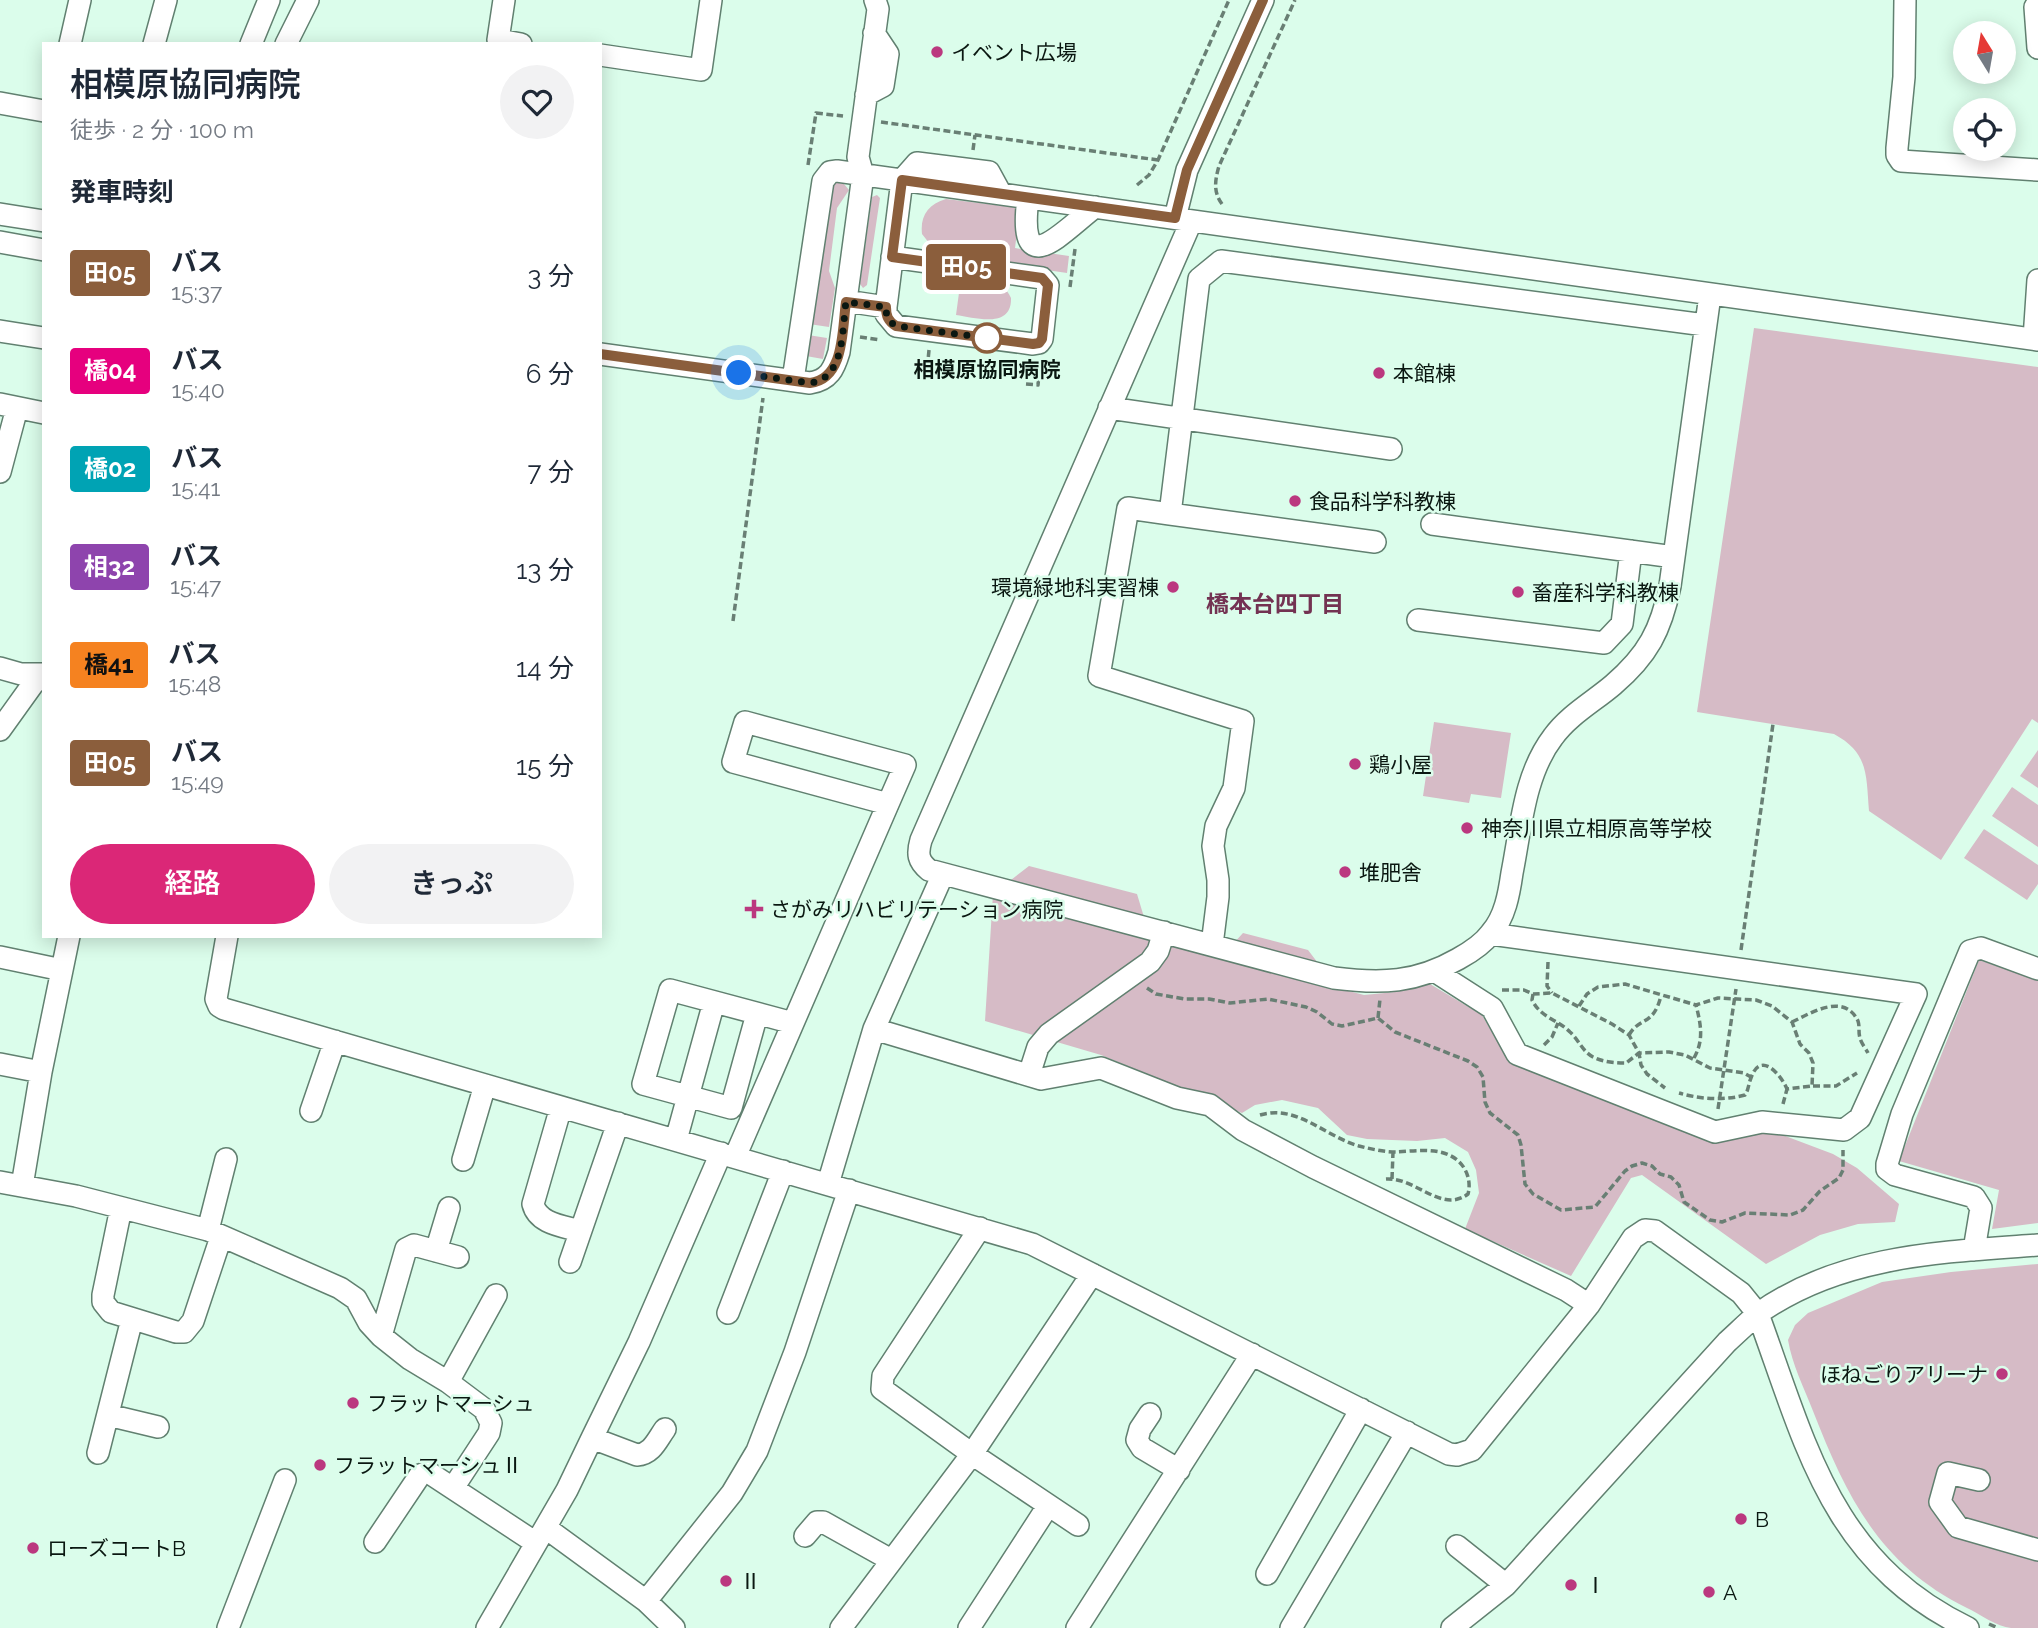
<!DOCTYPE html>
<html lang="ja">
<meta charset="utf-8">
<style>
:root{--surface:#fff;--page:#f2f2f3;--text:#1f2937;--muted:#747a83;--accent:#db2777}
body{margin:0;font-family:Raleway,"Noto Sans JP",sans-serif;background:var(--page);color:var(--text);height:100vh;display:flex;flex-direction:column;font-size:26px;white-space:nowrap}
*{box-sizing:border-box;margin:0}
p{font-size:23px;color:var(--muted)}
.icon{flex:none;width:38px;height:38px;fill:none;stroke:currentColor;stroke-width:2;stroke-linecap:round;stroke-linejoin:round}
.map{position:relative;flex:1;overflow:hidden}
.panel{position:absolute;left:42px;top:42px;width:560px;height:896px;display:flex;flex-direction:column;background:var(--surface);border-radius:0px;box-shadow:0 4px 18px #0003}
.panel>*{flex:none}
.badge{padding:0 14px;border-radius:5px;font-size:24px;line-height:46px}
.needle{width:46px;rotate:349deg}
.fabs{position:absolute;left:1953px;top:21px;display:grid;gap:14px}
.fabs a{display:grid;place-items:center;width:63px;height:63px;border-radius:50%;background:var(--surface);box-shadow:0 4px 18px #0003;font-size:35px}
.you{position:absolute;width:35px;height:35px;margin:-18px;border:5px solid #fff;border-radius:50%;background:#1a73e8;box-shadow:0 0 0 10px #1a73e833}
.map>.badge{position:absolute;translate:-50% -50%;box-shadow:0 0 0 4px #fff}
h2{padding:0 28px;font-size:26px;line-height:63px}
.round{display:grid;place-items:center;flex:none;width:74px;height:74px;border-radius:37px;background:var(--page)}
.headline{display:flex;align-items:center;justify-content:space-between;height:119px;padding:0 28px}
h1{font-size:33px;font-weight:600;line-height:52px}
.action{display:flex;gap:14px;margin-top:auto;padding:14px 28px}
.action a{flex:1;height:80px;border-radius:42px;background:var(--accent);color:#fff;font-size:28px;font-weight:600;line-height:80px;text-align:center}
.action a+a{background:var(--page);color:var(--text)}
ul{padding:0;list-style:none}
li{display:flex;align-items:center;gap:21px;height:98px;padding:0 28px}
li div{flex:1}
li b{display:block;font-size:26px}
li em{font-style:normal}
li .badge{min-width:77px;font-weight:700;text-align:center}
.map>svg:first-child{display:block}
.green{fill:#d6bbc6}
.lines{fill:none;stroke-linecap:round;stroke-linejoin:round}
.minor-casing{stroke:#618070;stroke-width:24}
.path{stroke:#697f74;stroke-width:3.5;stroke-dasharray:7 3.5;stroke-linecap:butt}
.minor{stroke:#fff;stroke-width:21}
.line-casing{stroke:#fff;stroke-width:16}
.line{stroke:#8b5e3c;stroke-width:10}
.walk{stroke:#0a1711;stroke-width:7;stroke-dasharray:0 12.6}
.poi-dot{fill:#bb387f;stroke:#dbfdeb;stroke-width:2.5}
.stop-dot{fill:#fff;stroke:#8b5e3c;stroke-width:3.5}
.labels{text-anchor:middle;dominant-baseline:central;stroke-width:5;stroke-linejoin:round;paint-order:stroke}
.poi-label{font-size:21px;fill:#0a1711;stroke:#dbfdeb;text-anchor:start}
.stop-label{font-size:21px;font-weight:bold;fill:#0a1711;stroke:#dbfdeb}
.neighbourhood-label{font-size:23px;font-weight:bold;fill:#733252;stroke:#dbfdeb}
</style>
<div class="map">
<svg width="2038" height="1628" viewBox="0 0 2038 1628">
<rect width="100%" height="100%" fill="#dbfdeb"/>
<path class="green" d="M833,182l11,2 5,6 -12,18 -8,63 6,17 -6,39 -20,-3z
M877,195l3,3 -13,87 -4,3 -3,-4 12,-87z
M946,199l74,9 -5,40 54,8 -2,17 -116,-17 -18,-8 -11,-14c-2,-18 6,-30 24,-35z
M961,278c19,3 42,0 50,20 1,31 -35,20 -55,17z
M1754,328l284,39v356l-6,-4 -91,141 -72,-49c-3,-36 0,-58 -35,-77l-137,-22z
M808,335l19,3 -4,21 -17,-3z
M1434,722l77,11 -10,65 -30,-4 -2,9 -46,-7z
M2038,750v38l-18,-12z
M2012,787l26,18v42l-46,-31z
M1984,829l54,36v19l-11,16 -63,-42z
M1029,866l108,28 13,43 73,18 20,-22 65,17 29,38 27,7 31,-3 35,-8 52,31 28,48 204,80 53,-14 66,25 24,14 42,36 -4,18 -37,2 -38,11 -54,29 -124,-89 -11,3 -60,98 -106,-47 14,-36 -3,-23 -8,-18 -23,-14 -28,3 -50,-2 -20,-4 -29,-27 -36,-8 -27,5 -13,8 -141,-58 -116,-34 8,-127z
M1979,960l59,20v243l-46,6 7,-39 -100,-29z
M2038,1264v364c-9,0 -18,0 -27,0 -14,-1 -31,-14 -44,-20 -87,-43 -120,-110 -154,-197 -9,-23 -21,-47 -25,-71l7,-15 13,-12 74,-31 69,-10z"/>
<g class="lines">
<g class="minor-casing">
<path id="minor" d="M504,0l-6,40 23,4
M1905,0l-1,77 -7,71v7l4,6 137,9
M2038,3l-3,4 3,41
M70,44l10,-44
M154,44l12,-44
M251,44l18,-44
M286,44l22,-44
M600,55l101,15 10,-70
M866,95l17,-9 5,-32 -14,-21
M0,103l44,8
M1028,198c-11,87 34,34 67,9
M0,214l44,7
M1175,218l12,-48 76,-170
M1191,222l-270,618c-4,14 -3,21 8,30l405,108c47,6 82,5 124,-19 11,-6 25,-15 33,-26 14,-16 18,-39 21,-60 9,-45 12,-98 41,-136 16,-22 40,-35 60,-52 35,-30 48,-55 57,-99l40,-291
M0,242l44,8
M892,257l150,21 6,7 -6,54 -3,4 -6,1 -137,-18 -10,-12v-7l16,-127 15,-17 72,9 12,22
M846,301l40,6
M0,331l44,7
M2034,339l4,-59
M600,354l210,29c19,-3 24,-14 29,-31l24,-177 -5,-18 20,-148 -3,-9
M793,380l30,-199 7,-9 7,-1 1201,169
M0,404l44,9
M1109,408l282,41
M0,472l17,-64
M1170,514l205,28
M1432,524l242,33
M1418,620l186,23 18,-19 9,-73
M0,668l21,6h23
M0,730l33,-46 11,-10
M227,936l-11,63 3,7 5,3 808,235 417,210 8,1 15,-5 117,-145 44,-67 12,-8 10,1 86,62 17,21c48,131 73,248 210,314
M1212,945l6,-48v-17l-5,-34 3,-20 18,-38 9,-67 -144,-45 29,-168 42,6 29,-235 22,-18 484,64
M0,957l62,13
M1436,972l56,36 25,46 198,78 47,-10 82,8 16,-12 56,-124 -425,-60
M757,1014l-26,94 -88,-24 27,-94 123,33
M874,1029l167,50 60,-11 76,30 33,7 33,25 70,37 253,123 23,15
M0,1064l41,8
M1029,1075l9,-28 11,-13 101,-72 8,-11 6,-19
M561,1107l-28,97c5,20 30,22 47,27
M311,1111l24,-70
M676,1140l38,-138
M735,1157l153,-353 17,-39 -160,-43 -12,40 155,42
M463,1160l22,-75
M0,1182l76,14 132,34 132,58 16,11 13,24 12,13 29,23 38,23 36,27 7,14 -2,10 -36,55
M828,1184l46,-155 69,-155
M22,1186l19,-114 28,-136
M121,1208l-18,87v7l8,10 65,20h8l9,-11 28,-84
M980,1228l-97,148 -1,13 90,65 106,71
M208,1230l18,-71
M1974,1250l7,-42 -7,-11 -79,-22 -8,-6v-5l15,-50 68,-163 11,-3 57,21
M436,1251l13,-43
M570,1262l48,-139
M728,1313l55,-142
M381,1336l25,-87 8,-4 44,12
M448,1382l48,-87
M1150,1414l-10,15 -3,11 5,8 37,22
M108,1415l50,12
M592,1438l45,17c15,-1 20,-15 28,-26
M98,1453l34,-134
M1979,1480l-31,-7 -8,29 18,25 80,23
M546,1528l100,73 28,27
M805,1536l12,-14h6l68,38
M375,1542l45,-67 8,-3 108,71
M1457,1546l49,39
M1267,1574l94,-165
M646,1601l86,-108 25,-42 38,-99 54,-162
M228,1628l57,-148
M487,1628l80,-138 25,-52 47,-96 82,-189
M841,1628l131,-174 120,-180
M969,1628l79,-122
M1077,1628l175,-274
M1291,1628l116,-196
M1452,1628l54,-43 221,-243c10,-9 21,-20 32,-29 82,-58 183,-61 279,-68"/>
</g>
<path class="path" d="M881,122l277,38
M973,150l2,-15
M808,165l8,-52 27,3
M1137,185l12,-10 9,-15 71,-160
M1222,204c-9,-12 -7,-24 -3,-38l76,-166
M1070,287l5,-38
M860,337l20,3
M929,350l-2,21 7,1
M1026,384l12,1 2,-22
M733,621l30,-223
M1741,950l32,-226
M1548,962l-1,24 5,7
M1147,988l9,6 29,5h24l21,4 38,-4 38,8 11,5 15,12 10,2 36,-8 17,14 73,29 9,6 6,10 2,25 5,11 28,22 3,10 4,39 8,10 28,16 34,-3 30,-36 7,-5 10,-3 10,3 8,8 11,3 8,8 5,17 26,18 12,2 23,-9 45,2 13,-5 17,-19 19,-13 4,-8v-20
M1502,990h22l9,4 19,-1 60,31 17,11 10,18 2,12 6,9 18,14
M1533,994l-1,6c9,18 25,19 38,32 9,8 12,19 23,25 10,5 22,6 33,6l13,-10 30,-1 16,3 25,13 34,5 7,4
M1579,1006l8,-12 11,-7 27,-3 71,21 22,-7 38,2 16,6 20,16 8,22 9,9 4,10 -1,23 -25,3c-7,-16 -27,-38 -36,-11 -3,7 -2,11 -6,17 -22,6 -45,4 -66,-2
M1378,1018l2,-19
M1792,1022c19,-9 52,-30 66,-1 2,6 0,11 2,17 1,5 6,11 8,15
M1629,1035c11,-19 24,-8 32,-39
M1544,1045l8,-8 6,-14
M1694,1058c10,-18 7,-33 2,-53
M1813,1086h23l21,-13
M1783,1104l4,-15
M1718,1109l18,-120
M1260,1115c37,-11 64,21 99,31 12,3 25,6 37,6 16,-1 38,-4 53,3 16,7 23,24 19,39 -27,20 -52,-17 -82,-15
M1392,1179l1,-27
M1989,1624l9,4"/>
<use href="#minor" class="minor"/>
</g>
<g class="lines">
<g class="line-casing">
<path id="line" d="M600,354l210,29c35,-4 32,-54 36,-81l40,5c0,9 2,14 10,19l137,18 6,-1 3,-4 6,-54 -6,-7 -150,-21 10,-77 273,38 12,-48 76,-170"/>
</g>
<use href="#line" class="line"/>
<path class="walk" d="M739,373l71,10c35,-4 32,-54 36,-81l40,5c0,9 2,14 10,19l91,12"/>
</g>
<g class="poi-dot">
<circle cx="937" cy="52" r="7"/>
<circle cx="1379" cy="373" r="7"/>
<circle cx="1295" cy="501" r="7"/>
<circle cx="1173" cy="587" r="7"/>
<circle cx="1518" cy="592" r="7"/>
<circle cx="1355" cy="764" r="7"/>
<circle cx="1467" cy="828" r="7"/>
<circle cx="1345" cy="872" r="7"/>
<path d="M750.5 898.5h7v7h7v7h-7v7h-7v-7h-7v-7h7z"/>
<circle cx="2002" cy="1374" r="7"/>
<circle cx="353" cy="1403" r="7"/>
<circle cx="320" cy="1465" r="7"/>
<circle cx="1741" cy="1519" r="7"/>
<circle cx="33" cy="1548" r="7"/>
<circle cx="726" cy="1581" r="7"/>
<circle cx="1571" cy="1585" r="7"/>
<circle cx="1709" cy="1592" r="7"/>
</g>
<circle class="stop-dot" cx="987" cy="338" r="14"/>
<g class="labels">
<g class="poi-label">
<text x="951" y="52">イベント広場</text>
<text x="1393" y="373">本館棟</text>
<text x="1309" y="501">食品科学科教棟</text>
<text x="1159" y="587" text-anchor="end">環境緑地科実習棟</text>
<text x="1532" y="592">畜産科学科教棟</text>
<text x="1369" y="764">鶏小屋</text>
<text x="1481" y="828">神奈川県立相原高等学校</text>
<text x="1359" y="872">堆肥舎</text>
<text x="770" y="909">さがみリハビリテーション病院</text>
<text x="1988" y="1374" text-anchor="end">ほねごりアリーナ</text>
<text x="367" y="1403">フラットマーシュ</text>
<text x="334" y="1465">フラットマーシュⅡ</text>
<text x="1755" y="1519">B</text>
<text x="47" y="1548">ローズコートB</text>
<text x="740" y="1581">Ⅱ</text>
<text x="1585" y="1585">Ⅰ</text>
<text x="1723" y="1592">A</text>
</g>
<g class="stop-label">
<text x="987" y="369">相模原協同病院</text>
</g>
<g class="neighbourhood-label">
<text x="1275" y="603">橋本台四丁目</text>
</g>
</g>
</svg>
<div class="fabs">
<a><svg class="needle" viewBox="-14 -14 28 28"><path d="M0-13l5 13h-10z" fill="#e53935"/><path d="M0 13l5-13h-10z" fill="#747a83"/></svg></a>
<a><svg class="icon" aria-label="locate" viewBox="0 0 24 24"><circle cx="12" cy="12" r="6"/><path d="M12 2v4M12 18v4M2 12h4M18 12h4"/></svg></a>
</div>
<div class="you" style="left:739px;top:373px"></div>
<b class="badge" style="left:966px;top:267px;background:#8b5e3c;color:#fff">田05</b>
<section class="panel">
<div class="headline"><div><h1>相模原協同病院</h1><p>徒歩 · 2 分 · 100 m</p></div><a class="round"><svg class="icon" aria-label="heart" viewBox="0 0 24 24"><path d="M12 20l-8-8c-3-5 5-10 8-4 3-6 11-1 8 4z"/></svg></a></div>
<h2>発車時刻</h2>
<ul>
<li><span class="badge" style="background:#8b5e3c;color:#fff">田05</span><div><b>バス</b><p>15:37</p></div><em>3 分</em></li>
<li><span class="badge" style="background:#e6007e;color:#fff">橋04</span><div><b>バス</b><p>15:40</p></div><em>6 分</em></li>
<li><span class="badge" style="background:#00a3b4;color:#fff">橋02</span><div><b>バス</b><p>15:41</p></div><em>7 分</em></li>
<li><span class="badge" style="background:#8e44ad;color:#fff">相32</span><div><b>バス</b><p>15:47</p></div><em>13 分</em></li>
<li><span class="badge" style="background:#f58220;color:#111">橋41</span><div><b>バス</b><p>15:48</p></div><em>14 分</em></li>
<li><span class="badge" style="background:#8b5e3c;color:#fff">田05</span><div><b>バス</b><p>15:49</p></div><em>15 分</em></li>
</ul>
<div class="action"><a>経路</a><a>きっぷ</a></div>
</section>
</div>
